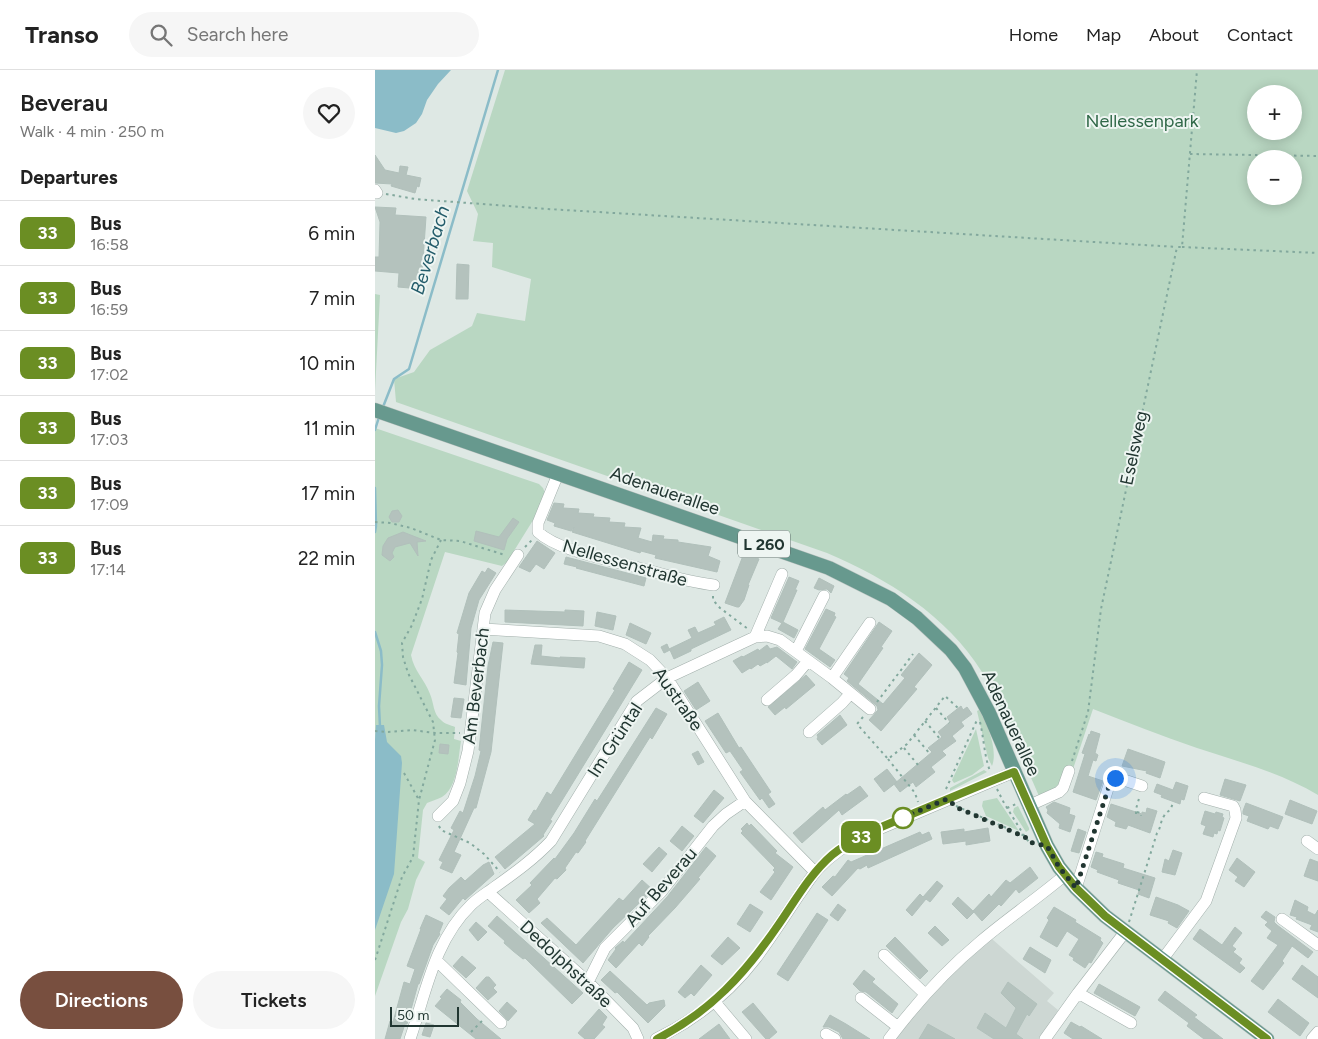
<!DOCTYPE html>
<meta charset="utf-8">
<style>
:root{--surface:#fff;--page:#f6f6f6;--text:#222;--muted:#767676;--line:#e0e0e0;--accent:#784f3f}
body{margin:0;font-family:Figtree,sans-serif;background:var(--page);color:var(--text);height:100vh;display:flex;flex-direction:column;font-size:19px;white-space:nowrap}
*{box-sizing:border-box;margin:0}
p{font-size:16px;color:var(--muted)}
.icon{flex:none;width:28px;height:28px;fill:none;stroke:currentColor;stroke-width:2;stroke-linecap:round;stroke-linejoin:round}
.map{position:relative;flex:1;overflow:hidden}
.details{display:flex;flex-direction:column;background:var(--surface);width:375px}
.details>*{flex:none}
.badge{padding:0 10px;border-radius:8px;font-size:18px;line-height:32px}
.buttons{position:absolute;left:872px;top:15px;display:grid;gap:10px}
.buttons a{display:grid;place-items:center;width:55px;height:55px;border-radius:50%;background:var(--surface);box-shadow:0 2px 12px #0003;font-size:25px}
.scale{position:absolute;left:15px;bottom:12px;width:69px;box-sizing:border-box;padding-left:5px;border:2px solid #213631;border-top:0;font-size:14px;line-height:18px;white-space:nowrap;color:#213631;-webkit-text-stroke:4px #eef5f2;paint-order:stroke}
.you{position:absolute;width:25px;height:25px;margin:-12px;border:4px solid #fff;border-radius:50%;background:#1a73e8;box-shadow:0 0 0 8px #1a73e833}
.map>.badge{position:absolute;translate:-50% -50%;box-shadow:0 0 0 2px #fff}
h2{padding:0 20px;font-size:19px;line-height:45px}
.round{display:grid;place-items:center;flex:none;width:52px;height:52px;border-radius:26px;background:var(--page)}
.headline{display:flex;align-items:center;justify-content:space-between;height:85px;padding:0 20px}
h1{font-size:24px;font-weight:600;line-height:38px}
.primary-button{display:flex;gap:10px;margin-top:auto;padding:10px 20px}
.primary-button a{flex:1;height:58px;border-radius:30px;background:var(--accent);color:#fff;font-size:20px;font-weight:600;line-height:58px;text-align:center}
.primary-button a+a{background:var(--page);color:var(--text)}
ul{padding:0;list-style:none}
li{display:flex;align-items:center;gap:15px;height:65px;padding:0 20px;border-top:1px solid var(--line)}
li div{flex:1}
li b{display:block;font-size:19px}
li em{font-style:normal}
li .badge{min-width:55px;font-weight:700;text-align:center}
header{display:flex;align-items:center;gap:30px;box-sizing:border-box;height:70px;padding:0 25px;background:var(--surface);border-bottom:1px solid var(--line)}
header strong{font-size:24px}
nav{display:flex;gap:28px;margin-inline-start:auto;font-size:18px}
.search{width:350px;height:45px;background:var(--page);display:flex;align-items:center;gap:12px;box-sizing:border-box;padding:0 18px;border-radius:28px;color:var(--muted);font-size:19px}
main{display:flex;flex:1;min-height:0}
.map>svg:first-child{display:block}
.built{fill:#cdd7d3}
.green{fill:#b9d7c2;fill-rule:evenodd}
.water{fill:#8bbcc8}
.lines{fill:none;stroke-linecap:round;stroke-linejoin:round}
.stream{stroke:#8bbcc8;stroke-width:2.5}
.building{fill:#b4c2bd;stroke:#b1c0bb}
.minor-casing{stroke:#a2afab;stroke-width:12}
.major-casing{stroke:#bcc3c1;stroke-width:15}
.path{stroke:#82a89d;stroke-width:2;stroke-dasharray:2.5 4;stroke-linecap:butt}
.minor{stroke:#fff;stroke-width:11}
.major{stroke:#67998e;stroke-width:14}
.line-casing{stroke:#fff;stroke-width:11}
.line{stroke:#6b8e23;stroke-width:8}
.walk{stroke:#213631;stroke-width:5;stroke-dasharray:0 9}
.stop-dot{fill:#fff;stroke:#6b8e23;stroke-width:2.5}
.labels{text-anchor:middle;dominant-baseline:central;stroke-width:4;stroke-linejoin:round;paint-order:stroke}
.shield{fill:#eef5f2;stroke:#5e6f6b;stroke-width:1}
.shield-label{font-size:16px;font-weight:bold;fill:#213631}
.park-label{font-size:18px;fill:#306848;stroke:#eef5f2}
.street-label{font-size:18px;fill:#213631;stroke:#eef5f2}
.water-label{font-size:19px;font-style:italic;fill:#235c6a;stroke:#eef5f2}
</style>
<header>
<strong>Transo</strong>
<div class="search"><svg class="icon" aria-label="search" viewBox="0 0 24 24"><circle cx="10" cy="10" r="6"/><path d="M15 15l6 6"/></svg>Search here</div>
<nav><a>Home</a><a>Map</a><a>About</a><a>Contact</a></nav>
</header>
<main>
<section class="details">
<div class="headline"><div><h1>Beverau</h1><p>Walk · 4 min · 250 m</p></div><a class="round"><svg class="icon" aria-label="heart" viewBox="0 0 24 24"><path d="M12 20l-8-8c-3-5 5-10 8-4 3-6 11-1 8 4z"/></svg></a></div>
<h2>Departures</h2>
<ul>
<li><span class="badge" style="background:#6b8e23;color:#fff">33</span><div><b>Bus</b><p>16:58</p></div><em>6 min</em></li>
<li><span class="badge" style="background:#6b8e23;color:#fff">33</span><div><b>Bus</b><p>16:59</p></div><em>7 min</em></li>
<li><span class="badge" style="background:#6b8e23;color:#fff">33</span><div><b>Bus</b><p>17:02</p></div><em>10 min</em></li>
<li><span class="badge" style="background:#6b8e23;color:#fff">33</span><div><b>Bus</b><p>17:03</p></div><em>11 min</em></li>
<li><span class="badge" style="background:#6b8e23;color:#fff">33</span><div><b>Bus</b><p>17:09</p></div><em>17 min</em></li>
<li><span class="badge" style="background:#6b8e23;color:#fff">33</span><div><b>Bus</b><p>17:14</p></div><em>22 min</em></li>
</ul>
<div class="primary-button"><a>Directions</a><a>Tickets</a></div>
</section>
<div class="map">
<svg width="943" height="969" viewBox="0 0 943 969">
<rect width="100%" height="100%" fill="#dee8e4"/>
<path class="built" d="M617,869l62,54 -7,8 11,9 -18,29h-146l28,-36 35,-34z"/>
<path class="green" d="M130,0h813v725c-39,-23 -79,-33 -121,-47 -35,-12 -70,-26 -104,-39l-28,84 -23,10c-13,-30 -26,-60 -40,-90 -6,-13 -12,-29 -20,-41 -36,-57 -94,-93 -155,-119l-431,-151 -2,-23 20,-7 16,-22 42,-24 5,-13 48,8 6,-42 -39,-12 1,-24 -20,-2 5,-27 -11,-23zM881,24h38v37h-38zM881,89h38v37h-38z
M0,224l5,1 -5,96z
M0,358l164,56 4,4 2,5 -10,24 -28,45 -5,4 -57,-14 -34,103c3,16 14,25 19,39 4,9 3,20 11,26 3,4 10,5 14,7l-1,12 7,2c-3,17 -3,46 -19,56 -4,2 -10,4 -15,6l-4,7 -5,48 7,4 -9,18 -8,29 -7,13 -26,74z
M604,640c9,14 19,41 13,56l-4,-8 -11,-47z
M601,659l8,37 -12,9 -18,8 -2,-3z
M609,700l3,2 -37,19v-3z
M622,728l22,33 -33,-15 -4,-10 1,-5z
M643,736l11,22v2l-3,2 -13,-20 1,-4z"/>
<path class="water" d="M0,0h76l-13,14 -11,16 -5,14 -6,9 -12,8 -8,2 -21,-5z
M1,655h8l3,17 14,14 1,7 -8,111 -19,56v-190z"/>
<g class="lines">
<path class="stream" d="M8,337l11,-28 15,-10 89,-299
M0,360l4,-13
M0,418l1,38 -1,6
M0,562l6,19 1,14 -3,41 1,21"/>
</g>
<path class="building" d="M0,85l10,15 14,3 1,-7 8,1 -2,8 15,3 -2,9 -2,-1 -2,7 -24,-7 1,-2 -17,-1z
M0,137l21,1 -1,7 31,2 -5,72 -23,-2 1,-14 -24,-2v-14h4l1,-35z
M82,194l12,1 -1,34h-12z
M179,433l10,1 -1,4 16,1 -1,4 16,1 -1,3 17,1 -1,4 16,1 -1,4 17,1 -3,10 14,4 1,-7 11,1 -1,3 15,1v2l33,5 -3,9 12,5 -3,11 -62,-14 1,-3 -15,-4 -1,2 -68,-21 2,-5 -3,4 -17,-5 1,-3 -8,-3z
M23,440l4,6 -3,6h-7l-3,-5 3,-6z
M138,448l6,4 -12,17 -3,11 -30,-9 2,-10 23,6z
M28,462l23,9 -9,1 1,14 -8,-13 -15,4 -3,6 2,4 -4,4 -8,-6 1,-9 5,-8z
M162,471l18,12 -11,16 -8,-5 -6,8 -11,-5z
M369,483l15,6 -11,26h1l-5,15 -5,7h-2l-12,-4z
M191,487l80,21 -2,8 -68,-18 1,-1 -13,-3z
M113,498l8,5 -17,27 -8,28 -5,57 -12,-2 4,-30 -1,-1 2,-18 -2,-1 12,-40 13,-22 3,2z
M414,507l10,4 -4,9h2l-14,32 15,8 -4,8 -16,-9 4,-6 -11,-5z
M444,508l15,8 -3,7 -4,-4 -8,1 -5,-2z
M451,539l9,4 -1,3 2,1 -17,32 16,11 -5,7 -25,-18z
M130,540l60,2v-2l19,1 -1,15 -78,-4z
M222,542l19,4 -3,14 -18,-4z
M349,547l7,13 -40,19v2l-17,8 -4,-9 -6,3 -3,-6 6,-3 2,5 23,-11 -4,-8 7,-3 3,6 18,-8 -2,-3z
M504,552l13,9 -11,16 2,1 -25,36 25,20 22,-26 -4,-3 18,-22 13,12 -18,22 3,2 -36,42 -12,-11 9,-10 -1,-4 -30,-25 2,-3 -5,-4z
M255,553l21,10 -5,11 -20,-9z
M118,572l10,1 -12,109 -15,56h-2l-20,44 7,3 -9,18 -12,-5 3,-6 -4,-2 15,-30 -3,-2 9,-17 3,2 12,-37 6,-25 -2,-1 9,-84z
M160,575h7l-1,11 19,2v-1l25,1 -1,10 -53,-4z
M392,575l3,4 7,-2 20,15 -5,7 -16,-13 -9,7v-1l-7,4 -2,-2 -7,5 -1,-1 -8,5 -9,-12 9,-5 1,1 15,-8 1,2z
M254,592l13,8 -92,150 2,1 -9,14 1,1 -39,33 -10,-12 40,-33 -7,-4 6,-10 2,1 11,-19 4,3 64,-105 -2,-1z
M431,605l9,10 -29,24 -1,-2 -10,8 -7,-8z
M323,612l12,19 -14,9 -12,-19z
M79,628l10,1 -3,19 -10,-1z
M586,636l2,4 4,-3 5,7 -11,8 3,4 -12,10 4,5 -14,10 4,4 -15,12 4,5 -19,15 -3,-5 -13,10 -6,-8 38,-32 -4,-4 14,-11 -4,-5 12,-10 -3,-5z
M281,638l11,6 -15,25 -2,-2 -65,104 1,1 -8,11 -2,-1 -11,16 1,2 -9,9 -2,-1 -18,21 3,4 -11,10 -13,-13 16,-15 -2,-2 24,-25 1,1 19,-26 21,-34 2,2z
M343,643l21,35 2,-1 30,45 -3,2 7,10 -6,4 -7,-10 -2,2 -20,-28 3,-2 -13,-19 -4,2 -21,-32z
M465,645l7,10 -25,20 -5,-6 1,-2 -1,-2z
M716,661l9,3 -5,19 3,2 -2,6 -3,-1 -5,16 15,5 -7,19 -23,-8 12,-38 -3,-1 7,-19 1,1z
M65,674l9,1 -1,9 -9,-1z
M753,679l37,13 -5,16 -14,-5 1,-2 -25,-5z
M323,681l6,11 -6,3 -6,-11z
M512,699l10,13 -13,10 -10,-13z
M850,709l21,6 -6,16 -20,-6z
M801,712l12,4 -4,14 -3,-1 -1,5 -19,-7 1,-2 -8,-3 3,-8 16,6z
M485,716l8,10 -26,19 -3,-5 -37,33 -9,-10 30,-26 2,3 21,-16 1,1z
M339,720l10,8 -21,25 -9,-7z
M915,730l27,11 -5,13 -27,-10z
M679,732l16,6 -1,6 6,2 -5,16 -11,-4 1,-4 -13,-11 1,-3 -2,-3z
M871,733l37,14 -5,12 -8,-3 -2,3 -21,-8 2,-5 -6,-2v-3z
M736,734l31,10v-2l4,1 1,-5 10,3 -7,22 -22,-8 -2,4 -11,-3 1,-4 -9,-5z
M830,741l10,3 1,-2 7,2 -1,3 2,1 -4,13 -2,-1 -1,4 -3,-1 -1,4 -10,-3 3,-8 -5,-2z
M372,753l2,3 2,-2 26,27 -2,2 18,14 -22,33 -11,-8 15,-20 -2,-2 2,-2 -34,-35 2,-2 -2,-2z
M307,756l12,10 -12,15 -12,-10z
M613,758l2,13 -24,4v-4l-23,3 -2,-12 23,-3v3z
M703,759l8,3 -7,21 -8,-2z
M545,762l2,3 7,-3 3,7 -64,29 -1,-3 -7,4 -2,-1 -26,28 -10,-9 11,-11 2,1 13,-17 3,2z
M284,777l8,7 -15,18 -9,-8z
M331,777l10,9 -18,22 2,1 -25,29 -27,28 1,1 -7,9 -3,-3 -23,25 -8,-8 8,-11 -1,-1 8,-7 1,2 43,-46z
M798,780l9,3 -7,22 -13,-3 3,-13 4,2z
M721,782l7,2 -1,3 22,7 -1,4 32,10 -6,20 -11,-4 1,-4 -21,-7 1,-3 -22,-8 1,-2 -7,-3z
M862,788l18,14 -11,15 -9,-6 3,-4 -9,-7z
M935,789l8,3v19l-14,-5z
M114,792l5,12 -29,26 -2,-2 -14,17 -9,-7 7,-9 -4,-3 6,-8 12,-11 4,4 18,-16z
M655,797l8,11 -19,15 -3,-4 -15,17 -2,-2 -17,17 -9,-10 16,-17 2,3 15,-17 4,3z
M267,810l11,10 -40,38 -30,35 -42,-40 6,-5 29,27 43,-47 4,3z
M562,811l6,5 -13,16 -4,-3 -14,17 -6,-6 14,-16 3,3z
M583,827l16,15 -7,7 -15,-15z
M781,827l22,8 11,6 -12,17 -9,-5 1,-2 -19,-6z
M920,830l13,7 -1,4 8,4 3,-5v22l-8,-3 2,-4 -16,-6 1,-2 -7,-2z
M375,834l13,8 -13,20 -13,-8z
M463,834l8,6 -8,11 -8,-6z
M679,837l22,13 -1,2 26,16 -1,2 3,3 -12,20 -2,-1 -4,6 -12,-8 1,-2 -5,-3 10,-16 -12,-8 -10,16 -17,-10 9,-17 -2,-2z
M891,841l9,6 -1,5 3,3 36,27 -5,6 -16,-12 -10,15 2,2 -21,27 -12,-9 27,-36 -11,-7 5,-7 -7,-6 3,-3 -7,-5z
M442,843l11,7 -40,61 -11,-7z
M51,845l17,8 -4,10 1,1 -7,11 -14,39h-1l-11,40h-2l-5,15h-15l5,-18 3,1 11,-40 6,2 5,-15 -8,-3 14,-37h-1z
M122,846l86,77 -11,11 -47,-46 -2,1 -10,-8 -9,-8 1,-2 -17,-15z
M101,852l11,10 -9,9 -9,-11z
M560,856l14,14 -7,6 -14,-13z
M860,857l7,6 -10,13 4,3 -3,3 9,7 -3,4 6,5 -5,5 -47,-34 7,-10 22,16z
M353,867l12,11 -18,17 -11,-9z
M520,867l33,34 -8,8 -34,-33z
M655,877l21,13 -6,13 -22,-14z
M87,886l14,12 -10,10 -13,-12z
M326,895l11,10 -18,21 -3,-3 -6,5 -7,-6z
M927,895l16,12v21l-26,-19z
M489,900l11,9 -3,3 26,22 -6,9 -26,-21 -6,-1 -7,-7z
M235,901l37,34 2,-2 15,-3 1,6 -17,17 -31,-31 -2,1 -14,-13z
M111,907h3l7,8 -3,3 4,4 -9,8 -12,-12z
M633,912l29,22 -8,12 -2,-2 -11,20 7,5h-29l-17,-11 8,-15 21,15 10,-20 -15,-15z
M724,914l41,23 -5,9 -41,-23z
M72,919l14,11 -1,2 17,17 24,20h-25l-41,-33 7,-8 -2,-1z
M790,921l32,24 -3,2 29,22h-19l-17,-13 2,-3 -31,-23z
M903,929l31,24 -9,13 -32,-24z
M132,932l10,9 -9,10 -9,-10z
M378,933l24,29 -8,7h-3l-24,-27z
M224,939l8,8 -5,8 3,2 -11,12h-9l-7,-6z
M455,945l16,9 24,15h-27l-4,-7 -10,-5h-6z
M696,952l9,5 1,-1 21,13h-29l-9,-6z
M51,953l8,2 -4,12 -8,-2z
M344,954l11,15h-31z
M553,954l27,15h-36z"/>
<g class="lines">
<g class="minor-casing">
<path id="minor" d="M0,120l2,3
M183,404l-20,49v9c19,18 68,27 94,34 27,7 54,16 82,19
M108,559l116,7 26,8 25,16 17,18 78,123 70,71
M380,567l27,-63
M421,581l28,-55
M457,608l38,-55
M392,630l29,-25 12,-14
M434,662l33,-29 8,-9
M653,736l31,-14 4,-4 6,-17
M63,746l15,-15 7,-18 8,-32 17,-138 10,-23 23,-35
M932,771l11,8
M701,818l35,-109 4,-2 27,9
M113,822l100,90 45,46 5,11
M907,849l36,26
M509,885l41,39
M61,890l65,63
M787,890l44,-59 30,-83 -1,-8 -2,-4 -29,-8
M213,912l17,-34 56,-56 52,-66 13,-12 19,-13
M703,923l53,30
M486,928l37,29
M339,931l32,38
M451,964l9,5
M35,969c16,-46 24,-98 61,-134 6,-6 14,-11 21,-16 21,-15 41,-29 59,-48l86,-140 30,-23 88,-41 12,-1 13,4 52,38 38,31
M281,969c39,-19 74,-47 100,-81 15,-20 29,-42 43,-63 6,-8 11,-17 18,-25 14,-15 30,-26 48,-35l149,-63
M514,969c27,-36 57,-69 92,-98 27,-23 57,-43 84,-66
M670,969l33,-46 47,-61
M937,969l6,-7"/>
</g>
<g class="major-casing">
<path id="major" d="M0,340l454,158 62,31 26,19 34,32 14,18 24,45 58,133 12,21 17,21 29,28 162,123"/>
</g>
<path class="path" d="M815,84l128,2
M11,124l29,5 133,10 629,38
M807,177l136,6
M0,452l15,1 21,5 30,12 19,1 45,14
M150,477l7,-7
M338,526v4l7,8 28,21
M502,632l36,-48
M561,638l13,15
M488,647l-6,7 31,35 19,-15 38,-48 13,12
M550,651l15,18
M605,652c4,17 4,33 10,49
M0,661l13,1 24,-2 23,3h25
M539,665l16,19
M529,678l14,17
M513,689l27,34 3,9
M697,691l16,-49 13,-103 76,-362h5l15,-177
M29,703l15,27
M571,719l31,-69
M622,719l7,14 21,34 4,5 3,1
M581,736l69,30
M632,738l9,-4
M762,742l4,1v3
M761,744v-5l4,-14
M64,756l2,4 29,13 14,11 16,18
M754,852l28,-89c4,-5 3,-11 7,-17 4,-7 6,-2 9,-14
M0,890l27,-83 11,-20 6,-57 16,-60 -2,-18 -25,-49 -5,-16 -1,-14 10,-18 10,-26 9,-39 10,-20
M96,962l13,-13"/>
<use href="#minor" class="minor"/>
<use href="#major" class="major"/>
</g>
<g class="lines">
<g class="line-casing">
<path id="line" d="M282,969c54,-28 88,-65 122,-115 16,-23 31,-50 53,-69 23,-19 53,-29 80,-41 34,-14 68,-29 102,-42l33,74 12,21 17,21 29,28 162,123"/>
</g>
<use href="#line" class="line"/>
<path class="walk" d="M528,748l-8,3 52,-22 11,9 67,29 4,5 18,4 12,21 17,21 35,-108 4,-2"/>
</g>
<circle class="stop-dot" cx="528" cy="748" r="10"/>
<g class="labels">
<rect class="shield" x="363" y="460.5" width="52" height="27" rx="4"/>
<g class="shield-label">
<text x="389" y="474">L 260</text>
</g>
<g class="park-label">
<text x="767" y="51">Nellessenpark</text>
</g>
<g class="street-label">
<text transform="translate(759 378) rotate(-78)">Eselsweg</text>
<text transform="translate(290 421) rotate(19)">Adenauerallee</text>
<text transform="translate(250 493) rotate(16)">Nellessenstraße</text>
<text transform="translate(101 616) rotate(-83)">Am Beverbach</text>
<text transform="translate(303 629) rotate(55)">Austraße</text>
<text transform="translate(636 653) rotate(65)">Adenauerallee</text>
<text transform="translate(240 670) rotate(-57)">Im Grüntal</text>
<text transform="translate(286 817) rotate(-49)">Auf Beverau</text>
<text transform="translate(191 894) rotate(43)">Dedolphstraße</text>
</g>
<g class="water-label">
<text transform="translate(55 180) rotate(-73)">Beverbach</text>
</g>
</g>
</svg>
<div class="buttons">
<a>+</a>
<a>−</a>
</div>
<div class="scale">50 m</div>
<div class="you" style="left:740px;top:708px"></div>
<b class="badge" style="left:486px;top:767px;background:#6b8e23;color:#fff">33</b>
</div>
</main>
